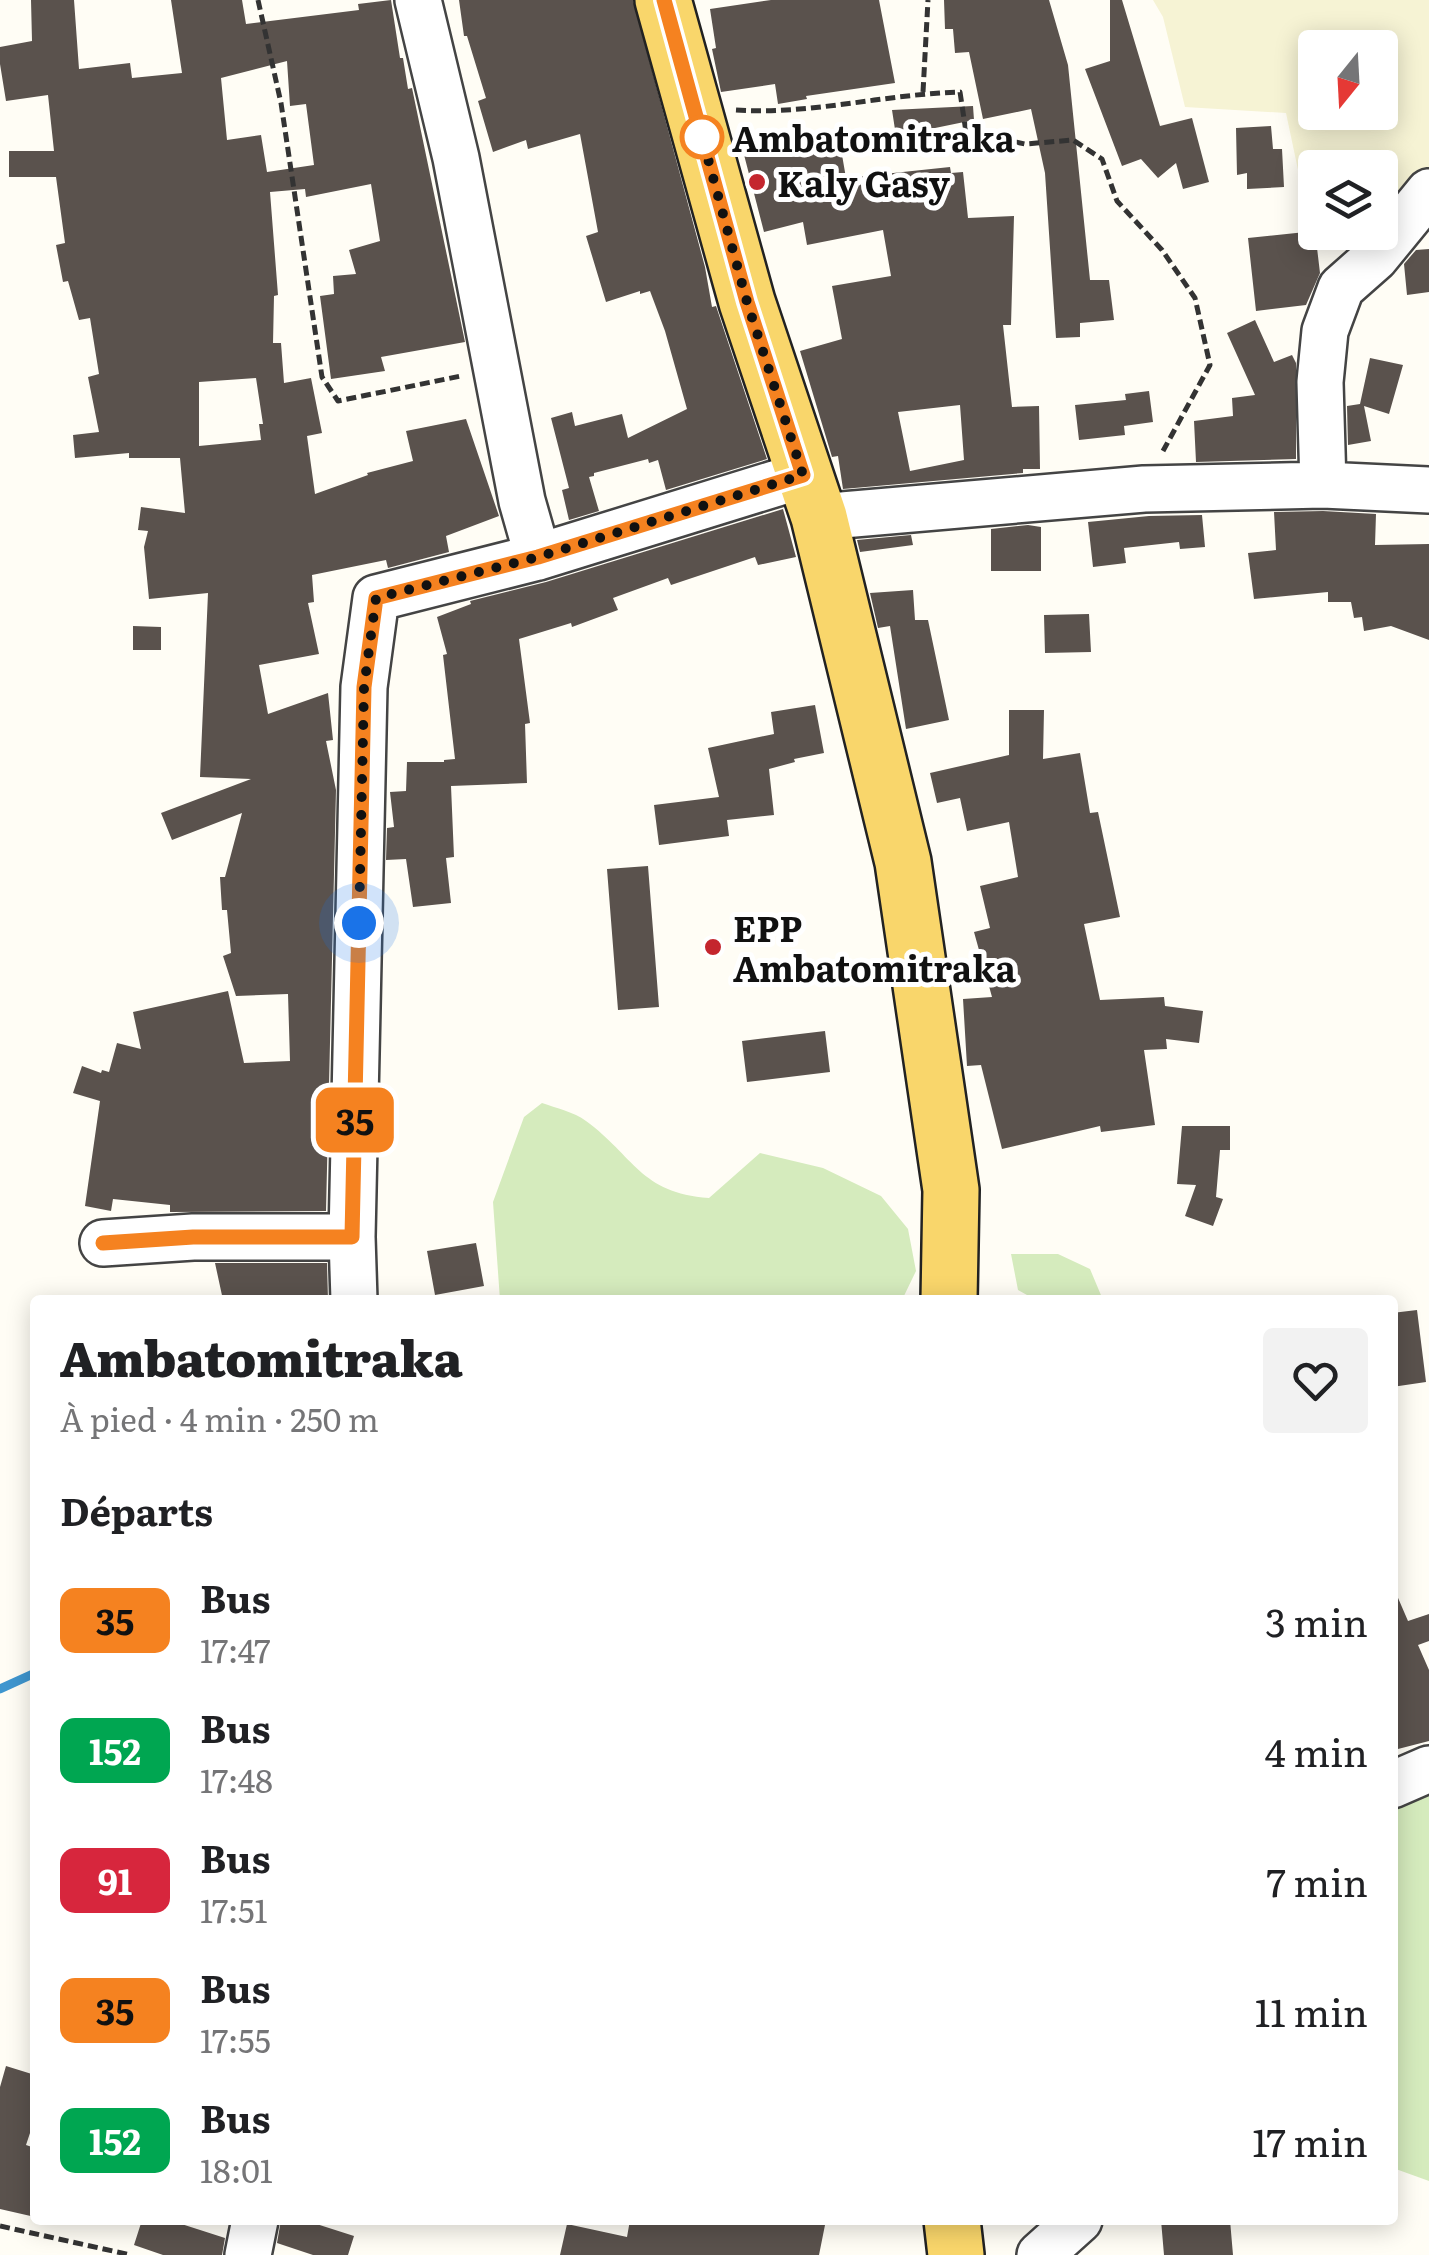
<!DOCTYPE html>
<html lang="fr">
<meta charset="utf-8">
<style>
:root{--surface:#fff;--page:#f2f2f2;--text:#202124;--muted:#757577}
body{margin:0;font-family:Literata,serif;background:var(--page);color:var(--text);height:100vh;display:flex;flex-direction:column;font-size:38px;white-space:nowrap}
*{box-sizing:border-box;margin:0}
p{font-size:32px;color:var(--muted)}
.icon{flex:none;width:55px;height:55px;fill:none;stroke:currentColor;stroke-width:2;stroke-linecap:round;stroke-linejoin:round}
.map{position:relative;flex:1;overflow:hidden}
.details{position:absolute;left:30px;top:1295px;width:1368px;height:930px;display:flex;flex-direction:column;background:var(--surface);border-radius:10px;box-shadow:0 5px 25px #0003}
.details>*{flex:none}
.badge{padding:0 20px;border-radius:15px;font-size:35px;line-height:65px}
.needle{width:65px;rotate:198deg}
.buttons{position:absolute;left:1298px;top:30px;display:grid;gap:20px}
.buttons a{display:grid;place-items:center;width:100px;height:100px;border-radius:10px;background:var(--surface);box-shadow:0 5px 25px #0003;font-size:50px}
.you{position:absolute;width:50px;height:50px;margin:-25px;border:8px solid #fff;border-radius:50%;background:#1a73e8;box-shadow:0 0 0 15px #1a73e833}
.map>.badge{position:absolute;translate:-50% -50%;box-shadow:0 0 0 5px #fff}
h2{padding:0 30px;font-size:38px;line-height:90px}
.round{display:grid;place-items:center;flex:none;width:105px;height:105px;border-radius:10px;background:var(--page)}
.summary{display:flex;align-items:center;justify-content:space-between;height:170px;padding:0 30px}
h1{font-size:48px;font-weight:800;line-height:75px}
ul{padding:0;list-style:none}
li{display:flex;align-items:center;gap:30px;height:130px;padding:0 30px}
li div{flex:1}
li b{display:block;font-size:38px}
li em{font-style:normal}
li .badge{min-width:110px;font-weight:700;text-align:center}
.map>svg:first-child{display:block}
.farmland{fill:#f6f3d4;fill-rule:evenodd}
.green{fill:#d5ebbd}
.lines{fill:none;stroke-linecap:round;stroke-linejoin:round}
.stream{stroke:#3f96cf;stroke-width:9}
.building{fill:#5a524d;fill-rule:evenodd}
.minor-casing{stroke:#444;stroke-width:50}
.major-casing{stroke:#222;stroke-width:60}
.path{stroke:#333;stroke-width:5;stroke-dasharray:10 5;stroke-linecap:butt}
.minor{stroke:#fff;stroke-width:45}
.major{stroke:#f9d66b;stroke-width:55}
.line-casing{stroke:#fff;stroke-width:22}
.line{stroke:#f58220;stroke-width:15}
.walk{stroke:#111;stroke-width:10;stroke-dasharray:0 18}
.stop-dot{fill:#fff;stroke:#f58220;stroke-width:5}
.poi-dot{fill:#c4262e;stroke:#fff;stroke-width:4}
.labels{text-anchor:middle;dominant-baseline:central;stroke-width:10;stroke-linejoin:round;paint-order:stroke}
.stop-label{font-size:35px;font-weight:bold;fill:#111;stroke:#fff;text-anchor:start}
.poi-label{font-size:35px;font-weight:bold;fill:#111;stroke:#fff;text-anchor:start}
</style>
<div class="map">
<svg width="1429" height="2255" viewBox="0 0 1429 2255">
<rect width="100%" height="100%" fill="#fffdf5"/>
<path class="farmland" d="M1153,0h276v185l-49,32v-49h-65v46l-14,-30 -15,-71 -101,-6 -22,-90zM1315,48h65v64h-65z"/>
<path class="green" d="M542,1103c14,5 32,9 44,18 48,35 54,72 123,77l51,-45 63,15 58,28 27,33 8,42 -14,29h-402l-7,-98 31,-85z
M1011,1254h47l32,15 13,31h-67l-18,-10z
M1429,1773v408l-36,-13v-375z"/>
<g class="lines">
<path class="stream" d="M0,1689l35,-16"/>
</g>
<path class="building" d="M31,0h43l5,69 51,-6 2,15 50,-5 -11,-73h71l4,24 113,-14 -1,-6 33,-4 9,58h3l5,31 4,-1 53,254 -84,15 4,14 -54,8 -11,-83 14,-2 -1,-18 23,-2 -7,-24 31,-9 -9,-57 -65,13 -1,-8 -35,3 8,103 -4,1 -1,47h8l3,40 27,-5 11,55 -15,3 8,58 53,-19 -1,-2 46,-12 -7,-30 60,-12 33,97 -53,20 3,16 -61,16 -2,-8 -74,15 2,27 -6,1 11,51 -60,11 9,49 60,-21 5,47 -7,1 10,49 -10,421 -156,1v-7l-57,-6 -2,12 -26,-5 15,-105 -27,-8 9,-27 19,7 1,-3 7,2 8,-29 24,6 -8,-37 95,-21 16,72 46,-2 -2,-67 -52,2 -13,-40 8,-3 -4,-43h-5l-2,-33h5l17,-64 -70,27 -11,-27 90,-34 -51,-2 8,-184 -59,6 -5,-52 4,-16 -10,-1 3,-23 44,6 -5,-55h-51v-5l-54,5 -2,-23 26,-3 -11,-55 11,-3 -9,-56 -11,2 -11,-39 -5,1 -7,-37 9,-2 -9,-66h-47v-26h45l-6,-56 -42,6 -6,-37v-17l32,-6zM287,61l3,45 16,-2 8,61 -47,7 -6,-37 -34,5 -6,-62zM256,378l7,46h-4l2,16 -62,6v-64z
M459,0h174l72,267 7,40 4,-1 51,153 -101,31 -8,-30 -9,3 -1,-4 -54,14v3l-5,1 10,34 -30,9 -7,-30 7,-2 -18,-70 21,-6 3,14 47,-12 6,24 59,-29 -22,-78 -15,-40 -10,3v-3l-34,11 -20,-66 12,-4 -18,-98 -52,15 -2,-9 -33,12 -15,-51 8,-3 -19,-62h-3z
M771,0h108l16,83 -89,13 1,3 -29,5 -3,-20 -54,8 -9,-43 4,-1 -6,-39z
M944,0h105l19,65 22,215h19l5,40 -34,3v14l-24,1 -11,-165 -14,-64 -48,10 -14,-67 -14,1 -2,-24h-8z
M1110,0h12l38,126 32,-8 17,64 -26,7 -7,-26 -18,15 -17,-19 -19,7 -37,-97 25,-8z
M973,106l1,14 -78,16 -4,-26z
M1271,126l2,23h9l2,38 -37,2v-16l-10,2 -1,-47z
M814,140l3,13 24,-4 5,29 104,-11 1,6 12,-1 5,46 46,-2 -3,109h-8l9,82 27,-1 1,63h-17v4l-180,16 -5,-33 -6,1 -32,-106 42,-12 -10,-53 59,-10 -8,-46 -76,15 -4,-23 -39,10 -22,-85zM960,405l4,55 -54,11 -12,-59z
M1315,231l5,42 -14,32 -50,6 -8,-73z
M1429,249v43l-22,3 -3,-31 12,-14z
M1255,320l19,42 18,-7 4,8v96l-100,3 -2,-41 39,-5 -1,-18 23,-3 -28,-62z
M1370,358l33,7 -14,49 -25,-8 7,35 -23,4 -1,-39 13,-2z
M1149,391l4,31 -29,4 1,9 -46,5 -4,-35 51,-5 -1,-6z
M783,509l13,48 -38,8 -3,-8 -84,28 -3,-7 -55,20 5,12 -46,17 -1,-4 -52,16 11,84 -5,1 2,59 -76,3 3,71 -8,1 5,45 -38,4 -7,-48 -20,1 1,-32 7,-1 -4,-35 16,-1 1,-29h37v-2l11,-1 -12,-104 4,-1 -10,-37 34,-13 -1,-3 76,-19z
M1323,511l53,3 -1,31 54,-1v96l-38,-14 -27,5 -2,-14 -8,1 -3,-16h-23v-10l-74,7 -6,-46 28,-3 -2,-38z
M1202,515l3,32 -25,2 -1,-7 -55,6 2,15 -33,4 -5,-45 61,-6z
M1028,525l13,2v44h-50v-42z
M911,535l2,10 -53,7 -3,-12z
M913,590l2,30h13l21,100 -43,9 -16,-103 -12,2 -8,-35z
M1089,614l2,38 -46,1 -1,-38z
M133,626l28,1v23h-28z
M815,705l9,48 -30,6 1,3 -26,7 5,46 -47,5 2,16 -70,9 -5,-40 65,-8 -11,-49 66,-14 -3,-22z
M1009,710h35l-1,49 37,-6 10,60 8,-1 22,105 -36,7 16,76 64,-3 1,9 38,5 -4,32 -33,-4 1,10 -23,1 11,75 -54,7 -1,-6 -98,23 -21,-84 -14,1 -4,-67 29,-2 -18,-65 16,-4 -10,-42 38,-9 -9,-55 -42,9 -7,-33 -23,5 -7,-30 79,-18z
M648,866l11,141 -41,3 -11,-141z
M825,1031l5,41 -83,10 -5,-41z
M1182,1126h48v24h-10l-4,47 7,2 -10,27 -28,-10 11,-31 -19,-1z
M476,1243l8,43 -49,9 -8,-44z
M215,1263h112l1,37h-105z
M1417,1310l9,72 -34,5v-74z
M1392,1584l16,37 21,-7v27l-11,4 11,25v71l-31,8 -6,-19z
M6,2066l29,9v43l-9,27 9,3v69l-35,-8v-122z
M142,2220h27l56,18 -3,17h-59l-29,-10z
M281,2220h23l50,16 -6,19h-35l-36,-12z
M630,2220h196l-7,35h-259l7,-31 60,13z
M1161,2220h69l3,35h-69z"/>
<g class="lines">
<g class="minor-casing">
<path id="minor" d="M418,0l38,158 66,343 16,56
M1323,485l-3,-103 5,-51 16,-43 34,-30 54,-66
M819,517l325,-28 179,-4 106,5
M103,1243l90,-6h159
M354,1300l-2,-63 12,-550 12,-89 162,-41 265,-82
M1392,1785l37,-16
M248,2255l7,-35
M1040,2255l39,-35"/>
</g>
<g class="major-casing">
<path id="major" d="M663,0l84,302 72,215 84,345 48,328 -2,110
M952,2220l4,35"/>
</g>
<path class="path" d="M258,0l23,103 41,274 16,24 123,-25
M923,92l5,-92
M736,110c75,5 149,-16 224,-18l6,40 59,12 48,-4 29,19 15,42 45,49 33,48 15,67 -47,86
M0,2226l131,29"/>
<use href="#minor" class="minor"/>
<use href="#major" class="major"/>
</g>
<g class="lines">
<g class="line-casing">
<path id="line" d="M103,1243l90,-6h159l12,-550 12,-89 162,-41 265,-82 -56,-173 -83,-302"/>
</g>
<use href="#line" class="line"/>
<path class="walk" d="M359,923l5,-236 12,-89 162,-41 265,-82 -56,-173 -45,-165"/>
</g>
<circle class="stop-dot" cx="702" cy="137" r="20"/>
<g class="poi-dot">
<circle cx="757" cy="182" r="10"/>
<circle cx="713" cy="947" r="10"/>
</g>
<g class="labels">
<g class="stop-label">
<text x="732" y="137">Ambatomitraka</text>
</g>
<g class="poi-label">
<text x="777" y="182">Kaly Gasy</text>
<text x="733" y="927">EPP<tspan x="733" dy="40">Ambatomitraka</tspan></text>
</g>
</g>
</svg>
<div class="buttons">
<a><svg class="needle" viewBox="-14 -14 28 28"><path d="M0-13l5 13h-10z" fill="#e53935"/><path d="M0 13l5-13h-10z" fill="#757577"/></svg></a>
<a><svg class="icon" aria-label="layers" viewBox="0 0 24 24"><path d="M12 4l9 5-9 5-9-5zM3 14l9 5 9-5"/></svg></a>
</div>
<div class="you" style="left:359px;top:923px"></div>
<b class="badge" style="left:355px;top:1120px;background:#f58220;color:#111">35</b>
<section class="details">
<div class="summary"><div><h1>Ambatomitraka</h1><p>À pied · 4 min · 250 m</p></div><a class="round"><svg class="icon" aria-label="heart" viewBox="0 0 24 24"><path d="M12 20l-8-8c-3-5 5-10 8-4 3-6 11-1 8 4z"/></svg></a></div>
<h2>Départs</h2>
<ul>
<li><span class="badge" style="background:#f58220;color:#111">35</span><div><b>Bus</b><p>17:47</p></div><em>3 min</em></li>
<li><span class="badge" style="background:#00a651;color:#fff">152</span><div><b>Bus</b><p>17:48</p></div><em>4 min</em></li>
<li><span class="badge" style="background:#d7263d;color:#fff">91</span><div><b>Bus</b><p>17:51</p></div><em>7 min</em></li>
<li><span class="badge" style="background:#f58220;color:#111">35</span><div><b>Bus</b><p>17:55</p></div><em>11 min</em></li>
<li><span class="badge" style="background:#00a651;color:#fff">152</span><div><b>Bus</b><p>18:01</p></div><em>17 min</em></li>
</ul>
</section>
</div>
